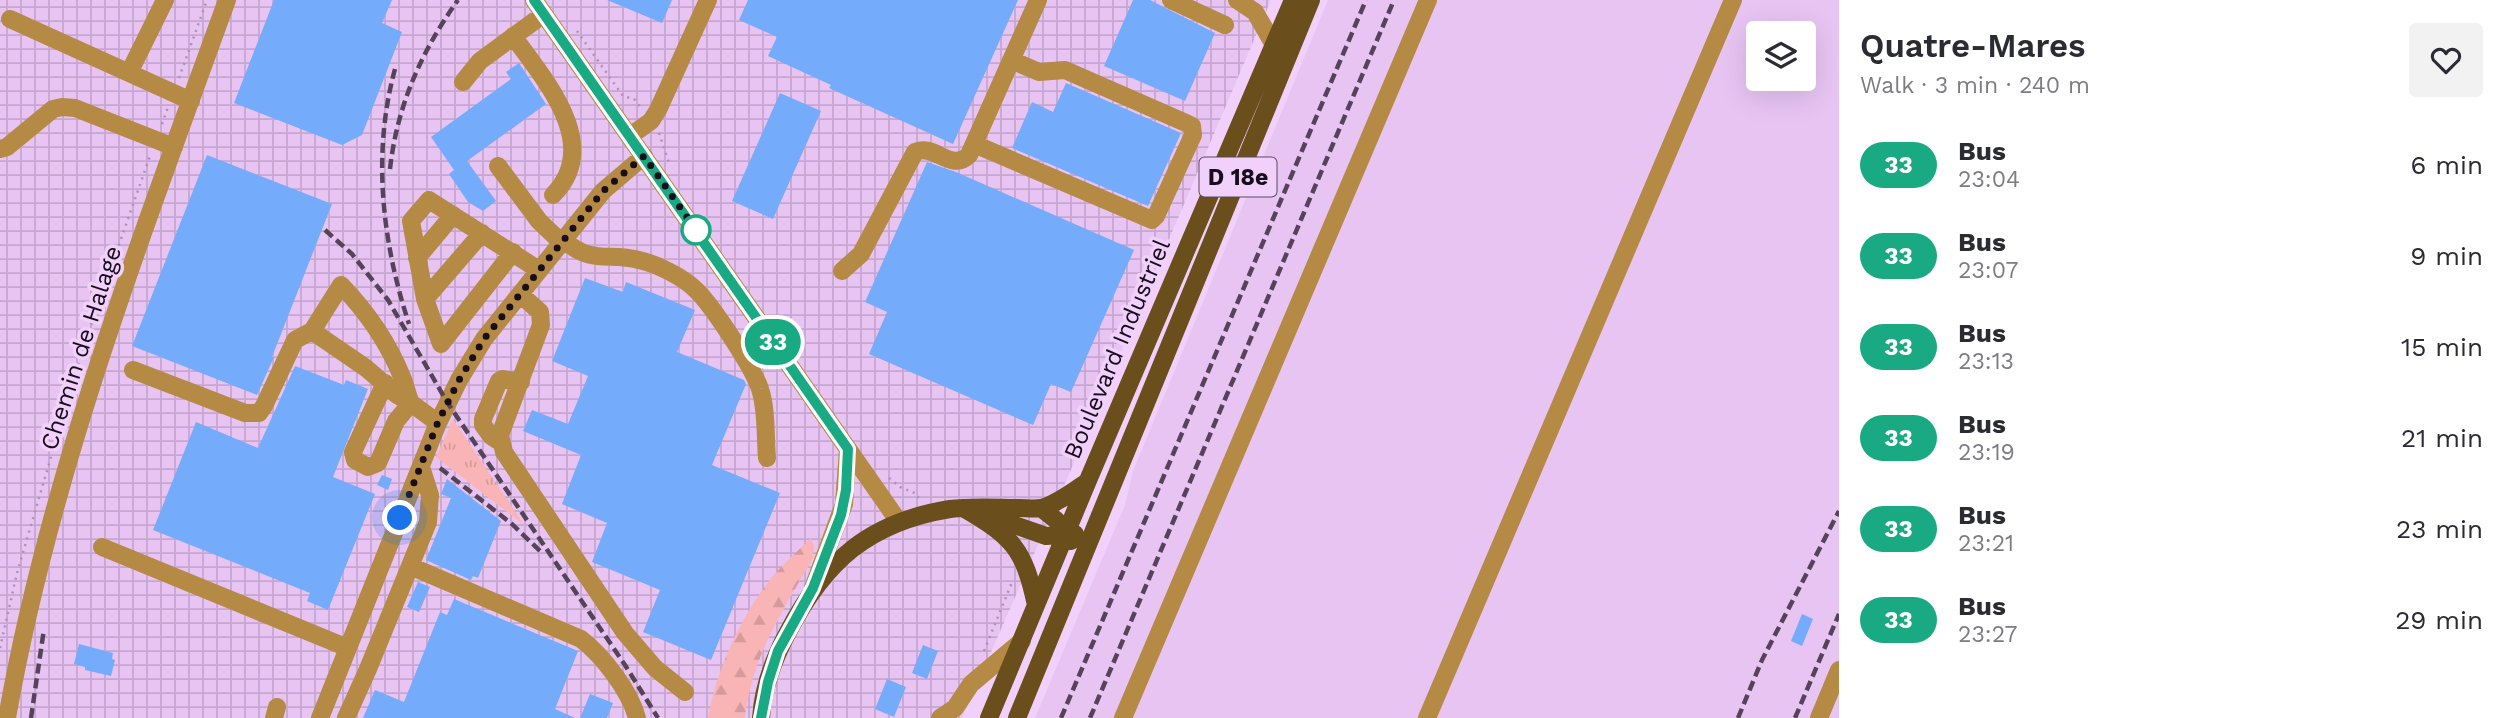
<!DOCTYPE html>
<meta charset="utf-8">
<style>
:root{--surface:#fff;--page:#f2f2f3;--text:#2b2b33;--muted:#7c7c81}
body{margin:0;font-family:"Work Sans",sans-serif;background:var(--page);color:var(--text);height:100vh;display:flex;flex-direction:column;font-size:26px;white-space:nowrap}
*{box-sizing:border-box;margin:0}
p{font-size:23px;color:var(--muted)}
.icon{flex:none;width:38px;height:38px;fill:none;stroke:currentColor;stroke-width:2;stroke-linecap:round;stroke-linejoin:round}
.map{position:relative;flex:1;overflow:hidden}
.panel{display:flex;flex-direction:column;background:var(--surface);width:665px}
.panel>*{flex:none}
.badge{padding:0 14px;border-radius:23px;font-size:24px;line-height:46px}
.fabs{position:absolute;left:1746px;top:21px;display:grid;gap:14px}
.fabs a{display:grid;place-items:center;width:70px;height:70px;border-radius:7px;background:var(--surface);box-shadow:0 7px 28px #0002;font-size:35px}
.you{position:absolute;width:35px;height:35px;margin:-18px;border:5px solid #fff;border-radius:50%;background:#1a73e8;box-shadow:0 0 0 10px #1a73e833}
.map>.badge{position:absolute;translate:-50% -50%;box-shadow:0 0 0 4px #fff}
.round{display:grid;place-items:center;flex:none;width:74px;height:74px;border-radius:7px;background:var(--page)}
.overview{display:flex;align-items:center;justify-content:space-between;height:119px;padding:0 21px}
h1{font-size:33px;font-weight:600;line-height:52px}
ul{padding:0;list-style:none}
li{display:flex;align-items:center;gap:21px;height:91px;padding:0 21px}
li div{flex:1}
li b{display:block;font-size:26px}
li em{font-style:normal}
li .badge{min-width:77px;font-weight:700;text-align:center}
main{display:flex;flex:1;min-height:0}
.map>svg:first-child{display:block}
.built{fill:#e8c4f3;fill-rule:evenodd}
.industrial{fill:url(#industrial-grid)}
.grass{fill:url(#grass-tufts)}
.forest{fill:url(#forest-firs)}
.building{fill:#75abfb}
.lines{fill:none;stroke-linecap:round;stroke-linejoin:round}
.path{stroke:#ab92b3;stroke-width:2.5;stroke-dasharray:2 5;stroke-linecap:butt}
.minor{stroke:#b48a45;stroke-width:18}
.major{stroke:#6a4e1c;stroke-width:18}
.rail{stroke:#544359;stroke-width:4.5;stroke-dasharray:10 5;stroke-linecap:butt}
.line-casing{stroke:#fff;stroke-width:16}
.line{stroke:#19aa83;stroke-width:10}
.walk{stroke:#180d1b;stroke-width:7;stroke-dasharray:0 12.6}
.stop-dot{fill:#fff;stroke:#19aa83;stroke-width:3.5}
.labels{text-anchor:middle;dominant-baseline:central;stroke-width:7;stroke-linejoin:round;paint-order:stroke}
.shield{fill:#f1d1fb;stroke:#59485e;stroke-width:2}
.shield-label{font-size:23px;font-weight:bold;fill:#180d1b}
.street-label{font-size:24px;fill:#180d1b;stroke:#f1d1fb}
</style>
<main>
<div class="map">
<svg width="1839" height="718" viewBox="0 0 1839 718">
<defs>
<pattern id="industrial-grid" width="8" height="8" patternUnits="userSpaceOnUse" patternTransform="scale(1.75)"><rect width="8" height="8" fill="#e8c4f3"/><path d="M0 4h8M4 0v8" fill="none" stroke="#c6a7d0"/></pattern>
<pattern id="grass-tufts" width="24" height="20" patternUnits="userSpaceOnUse" patternTransform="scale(1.75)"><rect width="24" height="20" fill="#f9b5b6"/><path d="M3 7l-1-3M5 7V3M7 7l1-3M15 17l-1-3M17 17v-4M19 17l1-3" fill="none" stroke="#d59a9c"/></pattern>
<pattern id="forest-firs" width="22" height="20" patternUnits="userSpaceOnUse" patternTransform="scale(1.75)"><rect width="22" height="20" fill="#f9b5b6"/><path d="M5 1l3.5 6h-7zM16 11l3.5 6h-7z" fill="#d59a9c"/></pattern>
</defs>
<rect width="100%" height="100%" fill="#f1d1fb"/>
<path class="built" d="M1328,0h511v718h-804l90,-213 8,-34zM1759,33h45v46h-45z"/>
<path class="industrial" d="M0,0h1271l-201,472 -108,246h-962z"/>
<path class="grass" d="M453,419l72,107 -89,-69z"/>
<path class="forest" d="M811,538l3,9 -1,11c-30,53 -61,97 -68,160h-37c8,-45 30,-96 58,-133 12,-17 30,-32 45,-47z"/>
<path class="building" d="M274,0h118l-10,23 20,9 -40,103 -20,10 -108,-42z
M607,0h65l-10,23z
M748,0h270l-65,144 -124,-56 2,-3 -63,-29 9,-19 -38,-17z
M1133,0h17l65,33 -30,68 -81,-35z
M519,63l27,41 -79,57 29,40 -13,10 -15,-9 -19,-28 5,-4 -23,-33 80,-58 -5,-7z
M1066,83l115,50 -33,73 -136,-58 20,-46 21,10z
M780,93l41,18 -48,108 -41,-18z
M207,155l125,49 -60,153h2l-17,38 -125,-49z
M927,162l29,10 178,78 -63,142 -20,-8 -18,41 -164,-71 18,-42 -22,-10z
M585,278l38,14 3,-10 69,28 -18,42 67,28 2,4 -34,81 68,28 -69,167 -68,-28 17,-42 -68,-28 15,-39 -45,-19 19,-49 -58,-24 9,-21 36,14 20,-48 -36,-15z
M295,366l49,19 2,-5 22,9 -35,88 42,17 -47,116 -21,-9 3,-8 -157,-63 43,-108 62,26z
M382,475l10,4 -4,11 -11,-5z
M447,479l54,42 -23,57 -5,-2 -2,4 -45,-20 25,-62 -10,-4z
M418,582l12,5 -11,25 -12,-5z
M454,599l124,52 -23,58 20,9h-212l12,-28 29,12 36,-90 7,3z
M1802,614l11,5 -11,27 -11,-5z
M79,644l34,9 -1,6 3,1 -4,16 -26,-6v-3l-11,-3z
M923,645l15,6 -11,28 -15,-6z
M887,679l19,8 -12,30 -19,-8z
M590,694l23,9 -6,15h-27z"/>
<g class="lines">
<path class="path" d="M577,31l46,65 11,3 7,9
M179,78l28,-78
M162,124l6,-17
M659,133l10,30
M889,478l11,9 17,7 2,6
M0,648l17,-75 66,-225 68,-195
M984,651l29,-71"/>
<path class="minor" d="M534,0l365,522
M1171,0l54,25
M1237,0l18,12 19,33
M10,19l181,82
M513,36c31,43 90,109 40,159
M129,73l36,-73
M463,82l17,-21 64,-47
M630,136l21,-15 7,-11 50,-110
M974,144l178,76 4,-4 37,-81 -1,-9 -6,-3 -121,-53 -26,2 -28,-12
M0,149l7,-2 46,-38 9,-2 13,1 99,39
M498,166l41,55 23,22
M564,240c27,25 45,12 75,20 18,4 44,17 57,30 16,15 58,79 64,99 7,21 5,47 7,69
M513,252l-72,92 -16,-45 -14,-78 18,-21 110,70
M417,258l36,-43
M842,271l19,-17 54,-102c20,-9 36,21 54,3l69,-155
M341,285c26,27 47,57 61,92 4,9 5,18 9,26l-14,-8 -31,-27 -54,-37z
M520,294l20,18 1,13 -41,110 4,17 121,181 30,35 30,24
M425,299l57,-66
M133,370l112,43h14l5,-7 31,-66 17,-9
M385,383l-32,69 2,8 13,7 10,-4 18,-42 15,-18 27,20
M500,442l-9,-6 -8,-11v-6l16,-38 3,-2 19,3
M102,547l246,101
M410,566l171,73c22,17 49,52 56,79
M813,588l31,-84 4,-55
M7,718c43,-245 136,-485 220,-718
M274,718l3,-11
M320,718l118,-295 21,-43 25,-41 119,-148 41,-35
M346,718l22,-49 60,-147 2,-27 -9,-28
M940,718l15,-10 16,-24 51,-43
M1123,718l305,-718
M1427,718l306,-718
M1819,718l20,-48"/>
<path class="major" d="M963,508c50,29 61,41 73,97
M1041,508l15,12 15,21
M984,518l25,5 37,13 29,-2
M761,718c2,-30 13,-60 27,-86 37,-71 81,-110 162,-123 23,-3 47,-1 70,-1 6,0 14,1 21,0 16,-4 32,-17 46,-26
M989,718l100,-240 204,-478
M1017,718l294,-718"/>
<path class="rail" d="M395,69c-23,84 -13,173 14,255
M390,169c7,-63 31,-117 68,-169
M325,230l27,24 36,46 59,102 178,263 33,53
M440,468l72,56 28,27
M31,718l13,-89
M1061,718l305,-718
M1090,718l304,-718
M1738,718l24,-58 77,-149
M1795,718l44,-104"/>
</g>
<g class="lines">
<g class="line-casing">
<path id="line" d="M534,0l314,449 -2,41 -5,25 -28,73 -35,63 -10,31 -7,36"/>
</g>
<use href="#line" class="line"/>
<path class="walk" d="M400,518l38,-96 21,-42 25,-41 119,-148 41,-35 52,74"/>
</g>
<circle class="stop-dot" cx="696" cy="230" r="14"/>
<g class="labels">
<rect class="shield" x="1199.5" y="157.5" width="77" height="39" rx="5"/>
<g class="shield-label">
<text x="1238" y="177">D 18e</text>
</g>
<g class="street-label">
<text transform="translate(81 348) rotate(-72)">Chemin de Halage</text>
<text transform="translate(1117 349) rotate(-67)">Boulevard Industriel</text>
</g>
</g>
</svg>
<div class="fabs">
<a><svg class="icon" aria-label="layers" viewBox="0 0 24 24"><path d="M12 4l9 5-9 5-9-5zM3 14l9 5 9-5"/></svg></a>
</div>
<div class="you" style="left:400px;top:518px"></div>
<b class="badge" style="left:773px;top:342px;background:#19aa83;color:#fff">33</b>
</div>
<section class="panel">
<div class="overview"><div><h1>Quatre-Mares</h1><p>Walk · 3 min · 240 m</p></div><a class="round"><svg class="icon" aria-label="heart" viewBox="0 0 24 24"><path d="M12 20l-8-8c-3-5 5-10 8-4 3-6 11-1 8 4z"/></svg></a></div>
<ul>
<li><span class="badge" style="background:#19aa83;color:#fff">33</span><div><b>Bus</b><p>23:04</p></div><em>6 min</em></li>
<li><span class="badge" style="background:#19aa83;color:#fff">33</span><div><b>Bus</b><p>23:07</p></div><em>9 min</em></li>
<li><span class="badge" style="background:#19aa83;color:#fff">33</span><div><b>Bus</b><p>23:13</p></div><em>15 min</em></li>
<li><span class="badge" style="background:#19aa83;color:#fff">33</span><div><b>Bus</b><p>23:19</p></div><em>21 min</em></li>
<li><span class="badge" style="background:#19aa83;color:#fff">33</span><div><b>Bus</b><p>23:21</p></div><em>23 min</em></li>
<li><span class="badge" style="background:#19aa83;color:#fff">33</span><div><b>Bus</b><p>23:27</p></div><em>29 min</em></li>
</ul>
</section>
</main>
